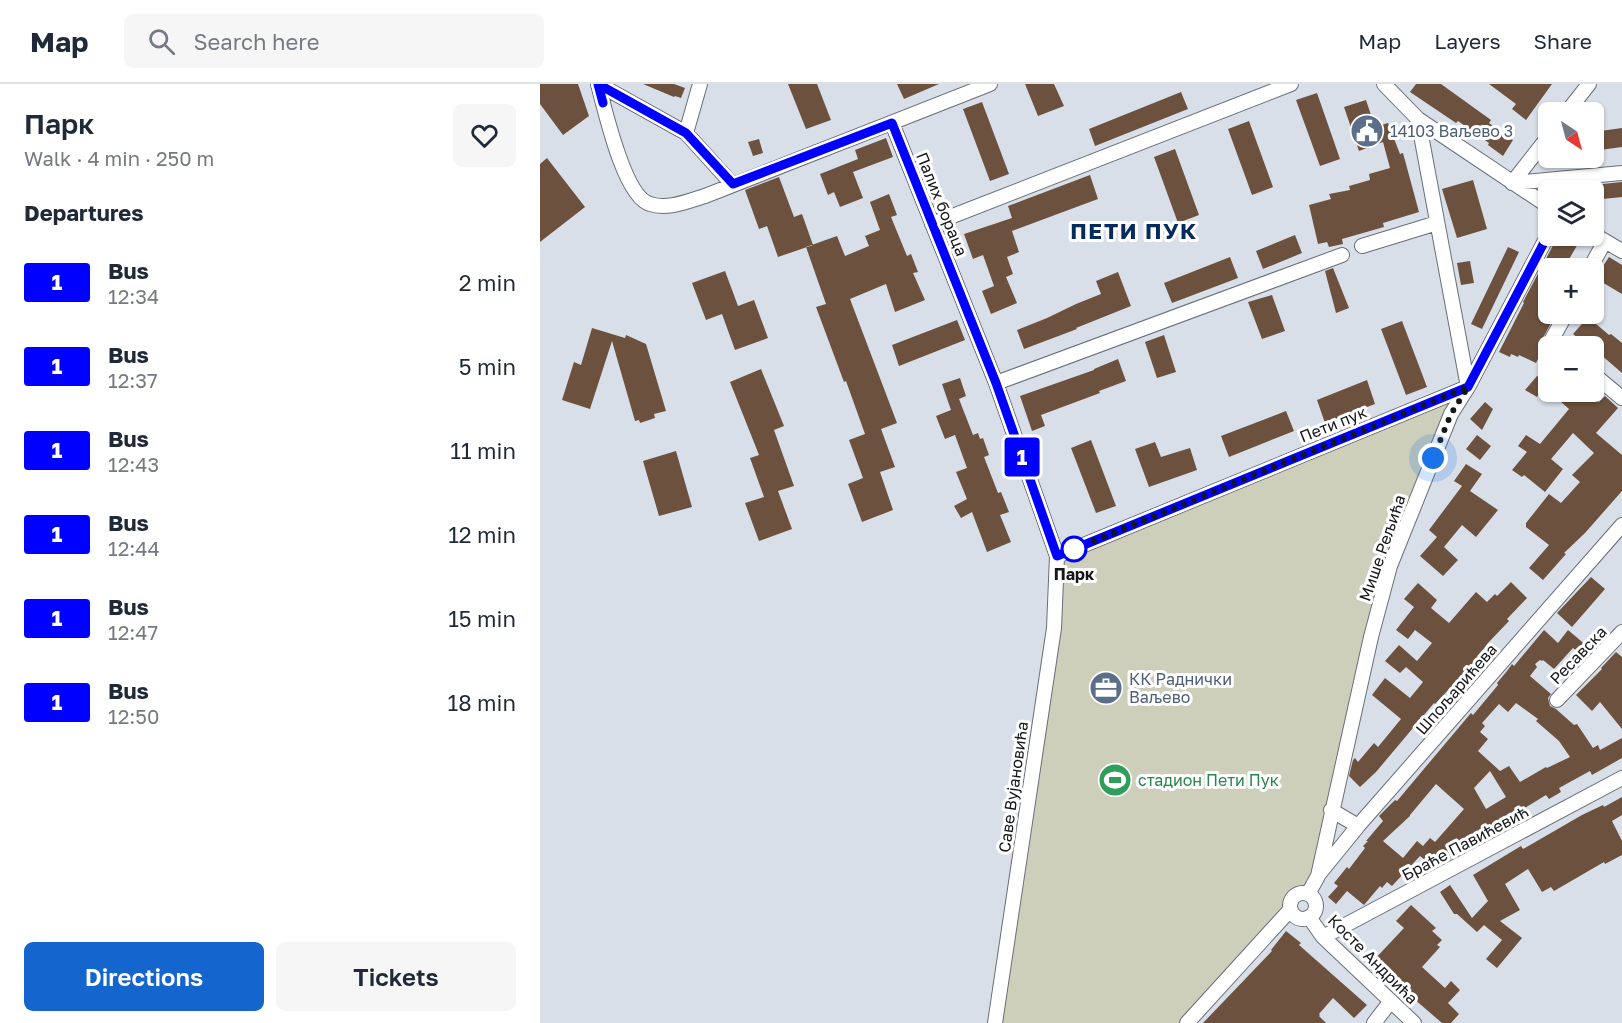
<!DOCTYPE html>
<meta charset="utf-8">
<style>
:root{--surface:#fff;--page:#f6f6f7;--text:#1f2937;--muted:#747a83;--line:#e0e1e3;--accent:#1565cf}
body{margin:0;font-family:"Golos Text",sans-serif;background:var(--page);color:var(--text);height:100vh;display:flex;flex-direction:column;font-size:22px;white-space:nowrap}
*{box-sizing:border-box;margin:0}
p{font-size:20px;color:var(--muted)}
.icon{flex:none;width:33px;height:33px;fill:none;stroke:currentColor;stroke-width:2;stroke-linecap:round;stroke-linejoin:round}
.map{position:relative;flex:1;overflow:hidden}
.details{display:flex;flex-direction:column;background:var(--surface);width:540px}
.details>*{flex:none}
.badge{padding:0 12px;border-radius:4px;font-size:21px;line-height:39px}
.needle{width:39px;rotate:144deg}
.fabs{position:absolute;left:998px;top:18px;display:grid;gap:12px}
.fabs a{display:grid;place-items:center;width:66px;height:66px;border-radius:9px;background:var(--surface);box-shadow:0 2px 4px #0004;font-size:30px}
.you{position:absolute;width:30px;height:30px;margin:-15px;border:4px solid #fff;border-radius:50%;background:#1a73e8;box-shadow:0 0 0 9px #1a73e833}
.map>.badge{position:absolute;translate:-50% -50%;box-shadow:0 0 0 3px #fff}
h2{padding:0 24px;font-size:22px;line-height:54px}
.round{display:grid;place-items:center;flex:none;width:63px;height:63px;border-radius:9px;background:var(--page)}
.head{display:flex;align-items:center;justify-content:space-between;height:102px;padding:0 24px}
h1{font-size:28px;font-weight:600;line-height:45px}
.button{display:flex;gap:12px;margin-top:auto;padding:12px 24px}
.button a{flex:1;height:69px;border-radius:9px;background:var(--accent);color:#fff;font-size:24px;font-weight:600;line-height:69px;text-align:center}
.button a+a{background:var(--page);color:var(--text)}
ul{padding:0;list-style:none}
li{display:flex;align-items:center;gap:18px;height:84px;padding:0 24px}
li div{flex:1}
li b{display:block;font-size:22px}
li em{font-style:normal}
li .badge{min-width:66px;font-weight:700;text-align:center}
header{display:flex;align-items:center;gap:36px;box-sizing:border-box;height:84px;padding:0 30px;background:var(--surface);border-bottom:2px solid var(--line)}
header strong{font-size:28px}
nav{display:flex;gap:33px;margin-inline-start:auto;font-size:21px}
.search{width:420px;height:54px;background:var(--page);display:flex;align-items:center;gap:15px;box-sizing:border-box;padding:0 21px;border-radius:9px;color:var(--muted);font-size:22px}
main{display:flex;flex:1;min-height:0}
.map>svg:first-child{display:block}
.green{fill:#cdcfba}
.building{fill:#6c523e;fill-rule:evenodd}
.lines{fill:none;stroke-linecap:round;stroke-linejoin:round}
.minor-casing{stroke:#696f77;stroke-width:16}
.minor{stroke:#fff;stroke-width:14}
.line-casing{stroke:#fff;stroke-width:14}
.line{stroke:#00f;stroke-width:9}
.walk{stroke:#14161a;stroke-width:6;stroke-dasharray:0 10.8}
.stop-dot{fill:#fff;stroke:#00f;stroke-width:3}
.labels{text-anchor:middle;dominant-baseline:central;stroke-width:6;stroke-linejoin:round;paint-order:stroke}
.service-label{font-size:16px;fill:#4e5e75;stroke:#fff;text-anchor:start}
.street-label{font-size:16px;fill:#14161a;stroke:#fff}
.stop-label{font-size:16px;font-weight:bold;fill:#14161a;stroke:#fff}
.leisure-label{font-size:16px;fill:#27864d;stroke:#fff;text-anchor:start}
.district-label{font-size:22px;font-weight:bold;letter-spacing:1.5px;fill:#052b5e;stroke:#fff}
</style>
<header>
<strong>Map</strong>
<div class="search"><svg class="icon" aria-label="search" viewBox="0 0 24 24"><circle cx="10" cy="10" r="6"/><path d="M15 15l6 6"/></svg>Search here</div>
<nav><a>Map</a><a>Layers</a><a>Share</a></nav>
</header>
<main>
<section class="details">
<div class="head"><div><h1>Парк</h1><p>Walk · 4 min · 250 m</p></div><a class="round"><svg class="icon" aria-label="heart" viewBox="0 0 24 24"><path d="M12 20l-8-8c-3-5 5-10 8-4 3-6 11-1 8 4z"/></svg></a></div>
<h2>Departures</h2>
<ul>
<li><span class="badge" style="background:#00f;color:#fff">1</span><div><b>Bus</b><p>12:34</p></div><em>2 min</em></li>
<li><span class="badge" style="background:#00f;color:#fff">1</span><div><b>Bus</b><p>12:37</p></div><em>5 min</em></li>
<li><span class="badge" style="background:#00f;color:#fff">1</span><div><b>Bus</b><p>12:43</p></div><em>11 min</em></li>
<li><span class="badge" style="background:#00f;color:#fff">1</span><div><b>Bus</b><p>12:44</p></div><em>12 min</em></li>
<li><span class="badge" style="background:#00f;color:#fff">1</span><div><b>Bus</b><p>12:47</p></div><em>15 min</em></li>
<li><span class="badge" style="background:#00f;color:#fff">1</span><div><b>Bus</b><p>12:50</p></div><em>18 min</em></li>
</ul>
<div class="button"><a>Directions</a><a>Tickets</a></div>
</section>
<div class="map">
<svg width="1082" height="939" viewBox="0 0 1082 939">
<rect width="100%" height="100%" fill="#d9dfe9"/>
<path class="green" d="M928,303l-78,179 -82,328c-9,-2 -16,2 -18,11l-103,118h-192l62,-467z"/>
<path class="building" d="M0,0h38l11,32 -26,19 -23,-31z
M103,0h31l11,4 -4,10 -6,-2 -1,1z
M248,0h29l14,36 -25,9z
M357,0h42l-35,15z
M485,0h29l10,22 -26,10z
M876,0h25l50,36 -2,3 24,17 -10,16 -15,-11 1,-2 -31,-22 -2,2 -46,-31z
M949,0h63l-26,36 -14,-11 4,-5z
M641,8l7,17 -93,37 -6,-17z
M777,9l23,66 -20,7 -24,-66z
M826,16l9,27 13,-4 12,31 3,-1 16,59 -36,11 1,4 -42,12 1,5 -14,3 -2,-5 -9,2 -9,-39 22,-6 -2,-5 21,-4 -1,-4 21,-6 -1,-6 21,-6 -7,-26 -24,9 -15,-44z
M442,18l27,72 -19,7 -27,-72z
M709,37l24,66 -21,8 -24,-66z
M1082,44v19l-29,4v-19z
M346,54l7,19 -40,15 10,26 -23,9 -6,-15 -6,3 -8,-21 38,-15 -3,-9z
M219,55l4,14 -10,3 -5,-14z
M635,65l24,66 -21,8 -24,-66z
M7,74l38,49 -45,35v-78z
M550,91l8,24 -86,32 7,21 -12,5 6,17 -7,3 11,26 -26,11 -9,-23 12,-5 -11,-31 -10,4 -9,-25 48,-16 -4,-12z
M239,93l15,40 8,-3 11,31 -35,12 -11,-31 -8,3 -14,-39z
M933,96l14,49 -30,9 -15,-49z
M1082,98v15l-29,3v-15z
M349,110l8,21 -6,2 16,39 4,-2 7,18 -5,1 12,27 -30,12 -9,-28 -36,15 47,124 -16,6 14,38 -15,5 13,38 -31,12 -14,-38 15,-6 -14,-38 16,-6 -19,-53 -2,1 -28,-75 10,-3 -20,-57 31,-11 8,20 24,-10 -4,-10 15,-6 -10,-28z
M755,151l7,18 -39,16 -7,-18z
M1018,152h19l-2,4 4,2 -15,26h-16v10l-2,3 2,1v37l4,2 -9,17 2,7 -9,18 -17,-8 -1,2 -7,-3 -1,3 -11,-5 25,-49 -1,-1z
M968,163l11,5 -37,77 -11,-5z
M690,173l8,21 -66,25 -8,-20z
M1069,173l13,8v29l-27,-16z
M930,177l4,22 -13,2 -4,-22z
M793,184l16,40 -13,5 -11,-42z
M185,187l13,35 16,-6 14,38 -33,12 -13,-36 -16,6 -14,-37z
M578,188l13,34 -55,22 1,1 -53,20 -7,-19 30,-12 29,-14 25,-10 -5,-13z
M732,211l13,36 -23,8 -14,-37z
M1048,233l21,18 2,-1 11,9v30l-29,-25v-2h-5l-15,-12z
M417,236l8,20 -66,26 -7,-21z
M862,237l25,66 -21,8 -25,-66z
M52,244l33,10 1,-3 20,9 20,67 -12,3 1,4 -15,5 -1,-3 -4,1 -23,-80 -22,68 -28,-9 12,-38 7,3z
M624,251l12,37 -19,6 -12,-36z
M578,275l8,22 -27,10 1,2 -59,22 4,11 -13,5 -12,-35 74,-26v-1z
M221,285l23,57 -10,4 20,56 -16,5 14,38 -33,12 -14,-38 19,-6 -14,-39 9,-3 -29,-73z
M997,292l9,5 -9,16 -12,-7z
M420,294l6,18 -7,3 14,36 5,-2 2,6 3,-1 6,17 -5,2 14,36 3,-1 8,20 -9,3 11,27 -24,10 -15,-40 -11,6 -7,-12 13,-7 -11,-27 11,-4 -12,-33 -10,4 -9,-23 15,-6 -9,-26z
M827,296l8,24 -50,19 -8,-23z
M1010,308h38l11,10 6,-6 13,12 -22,25 26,22v36l-37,42 -21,20 2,1 -23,26 -14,-12 20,-23 -23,-18v-4l23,-29 12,9 19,-21 -8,-7 22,-22 -21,-20 -22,26 12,10 -18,23 -21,-17 -2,2 -10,-7 15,-18 -9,-6 8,-11 14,9 29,-35z
M945,318l8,7 -11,21 -12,-11z
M746,327l8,20 -65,26 -8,-21z
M937,351l14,11 -11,14 -14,-11z
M551,356l25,66 -20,7 -25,-65z
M615,358l6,15 29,-9 7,22 -48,17 -14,-38z
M136,367l16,56 -33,9 -16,-55z
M926,380l16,10 -12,17 28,19 -22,27 -14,-12 -18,22 14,13 -15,16 -23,-20 17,-19 -8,-7 33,-44 -8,-5z
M1051,493l14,12 -33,38 -15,-14z
M971,498l16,16 -20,21 2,2 -21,22 -18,24 -35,37 -1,-1 -58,69 -16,15 -11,-11 4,-16 2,-2 3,4 16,-19 4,4 23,-28 -29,-24 13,-17 25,20 13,-16 -17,-15 -6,6 -15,-12 14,-16 18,16 15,-18 -17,-13 -7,9 -12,-9 18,-23 -10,-8 14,-16 19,17 -6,8 18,15 27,-31 11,10 8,-8 2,2z
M1004,546l14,13 10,-13 19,16 -7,8 -7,-6 -19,21 -11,-9 -1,1 -2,-1 -5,4 2,3 -7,9 21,18 -3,4 2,8 6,3 18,16 3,-1 16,24 5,-3 2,5 22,-12v20l-30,17 -2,-4 -31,17 2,4 -12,7 -3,-4 -70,43 -4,5 -3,-3 -27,24 -6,3 -7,-9 -3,3 -6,-5 -28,30 -5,-4 -5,6 -2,-2 -16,19 -17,-14 -11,13 -8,-7 10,-11 -4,-3 13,-16 2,2 16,-21 -2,-2 5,-5h-2l17,-20 -4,-5 16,-16 2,1 74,-88 2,2 25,-30 -1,-2 10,-12 5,-7 2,2zM976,619l22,16 -2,2 23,20 11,16 -23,11 -1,-1 -26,15 -11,-16 -9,5 -22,-20 10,-12 -8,-7 5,-6 -3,-3 17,-19 9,8zM950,687l16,26 -20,12 -12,-21zM896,700l28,25 -29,33 -5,-4 -7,8 -6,-5 -14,17 -20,-17 27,-25v-1z
M1076,568l6,5v72l-22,-27 -8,9 -16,-16 26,-26 -1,-1z
M564,588l18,18 -13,15 -18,-19z
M1082,713v18l-10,6 10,20v14l-17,9 -1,-2 -50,29 -3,-4 -9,5 -14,-23 -23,15 15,26 -20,11 22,17 -25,30 -11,-9 16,-19 -18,-15 -7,7 -20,-18h-3l-14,-22 10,-7 22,33 16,-17 -15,-26 48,-29 2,3 59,-34 21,-10 1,2z
M871,821l25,23 -4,3 10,9 -5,5 3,2 -18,20 23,21 6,-7 9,9 -12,13 11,11 -8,9h-9l-57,-49 -12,-13 31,-33 -8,-7z
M746,847l15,12 -2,2 68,60 -13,13 -21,-20 -14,16 1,1 -1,1 7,7h-123l69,-72 -1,-1z"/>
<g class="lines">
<g class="minor-casing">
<path id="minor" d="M58,0c7,26 26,113 52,120 18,6 38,-3 55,-8l285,-112
M58,0l88,49 47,52
M844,0l34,35 130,87
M1027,28l22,-28
M878,35l50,268
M352,39l104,260 61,173 -3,72 -59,395
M146,49l14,-49
M972,99l110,-10
M972,99l36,-46
M392,140l359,-140
M1053,150l29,17
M822,162l75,-23
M1050,184l15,-27
M1021,262l-9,-7 14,-25
M1053,290l29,24
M456,299l346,-128
M517,472l411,-169
M1017,616l65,-68
M791,726l27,16
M779,790l39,-48 264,-301
M750 822a13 13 0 1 1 26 0a13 13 0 1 1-26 0Z
M768,810l10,-18 53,-239 19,-71 61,-152 17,-27 80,-152
M769,833l14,20 91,86
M783,853l299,-159
M647,939l103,-113
M834,939l17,-22"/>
</g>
<use href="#minor" class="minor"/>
</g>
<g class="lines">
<g class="line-casing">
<path id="line" d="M63,19l-5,-19 88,49 47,51 159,-61 104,260 61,173 411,-169 80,-152"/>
</g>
<use href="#line" class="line"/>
<path class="walk" d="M534,465l394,-162 -17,27 -18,44"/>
</g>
<defs>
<g id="civic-disc" transform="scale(1.725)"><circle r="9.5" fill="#5c6f8a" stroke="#fff"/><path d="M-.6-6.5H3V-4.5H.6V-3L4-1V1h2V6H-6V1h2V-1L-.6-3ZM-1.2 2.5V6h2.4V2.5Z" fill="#fff"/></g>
<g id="office-disc" transform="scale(1.725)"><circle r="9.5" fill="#5c6f8a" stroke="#fff"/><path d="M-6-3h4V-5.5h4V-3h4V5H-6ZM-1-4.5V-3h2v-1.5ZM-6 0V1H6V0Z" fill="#fff"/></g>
<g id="stadium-disc" transform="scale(1.725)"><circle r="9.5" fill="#2e9e5b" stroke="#fff"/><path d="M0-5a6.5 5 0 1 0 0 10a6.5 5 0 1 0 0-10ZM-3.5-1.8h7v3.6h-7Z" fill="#fff"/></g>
</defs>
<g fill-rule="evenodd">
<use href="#civic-disc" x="827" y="47"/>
<use href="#office-disc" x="566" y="604"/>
<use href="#stadium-disc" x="575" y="696"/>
</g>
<circle class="stop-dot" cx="534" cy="465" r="12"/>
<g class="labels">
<g class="service-label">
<text x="850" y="47">14103 Ваљево 3</text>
<text x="589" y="595">КК Раднички<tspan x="589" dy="18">Ваљево</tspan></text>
</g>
<g class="street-label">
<text transform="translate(402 120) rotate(68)">Палих бораца</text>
<text transform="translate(793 340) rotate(-22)">Пети пук</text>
<text transform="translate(842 464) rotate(-71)">Мише Рељића</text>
<text transform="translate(1038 571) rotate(-46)">Ресавска</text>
<text transform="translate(916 605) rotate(-49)">Шпољарићева</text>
<text transform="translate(473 703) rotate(-82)">Саве Вујановића</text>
<text transform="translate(925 759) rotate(-28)">Браће Павићевић</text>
<text transform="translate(833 875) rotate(45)">Косте Андрића</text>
</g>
<g class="stop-label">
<text x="534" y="490">Парк</text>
</g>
<g class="leisure-label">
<text x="598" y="696">стадион Пети Пук</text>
</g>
<g class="district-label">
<text x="594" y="146">ПЕТИ ПУК</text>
</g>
</g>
</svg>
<div class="fabs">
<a><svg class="needle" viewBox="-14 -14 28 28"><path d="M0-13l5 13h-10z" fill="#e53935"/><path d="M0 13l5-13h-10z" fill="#747a83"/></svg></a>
<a><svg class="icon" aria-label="layers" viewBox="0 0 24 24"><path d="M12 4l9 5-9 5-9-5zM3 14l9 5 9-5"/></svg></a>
<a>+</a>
<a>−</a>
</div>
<div class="you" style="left:893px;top:374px"></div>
<b class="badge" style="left:482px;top:373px;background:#00f;color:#fff">1</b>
</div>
</main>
